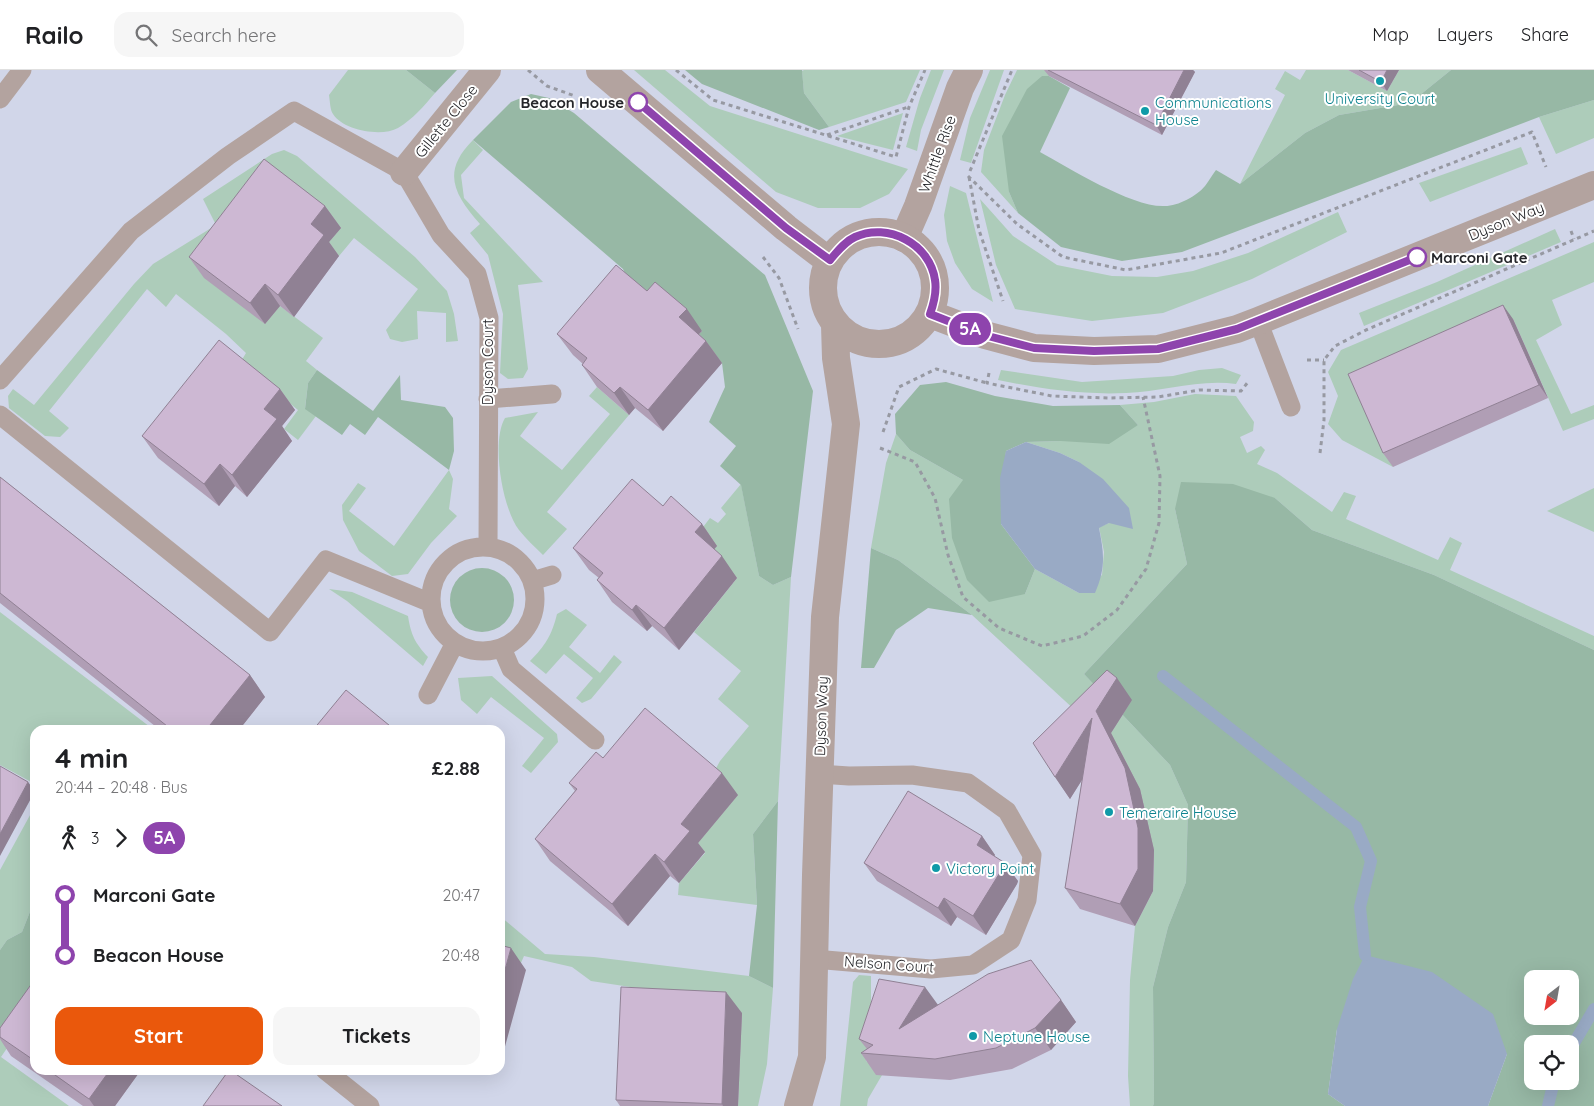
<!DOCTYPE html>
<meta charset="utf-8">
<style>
:root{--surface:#fff;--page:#f6f6f6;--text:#202124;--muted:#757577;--line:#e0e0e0;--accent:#ea580c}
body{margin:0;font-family:Quicksand,sans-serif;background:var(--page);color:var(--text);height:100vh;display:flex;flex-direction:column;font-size:19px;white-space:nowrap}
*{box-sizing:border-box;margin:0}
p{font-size:16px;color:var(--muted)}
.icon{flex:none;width:28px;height:28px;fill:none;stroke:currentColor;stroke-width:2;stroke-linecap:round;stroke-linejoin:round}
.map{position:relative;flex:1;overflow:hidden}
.drawer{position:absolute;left:30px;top:655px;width:475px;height:350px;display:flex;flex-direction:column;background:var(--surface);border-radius:15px;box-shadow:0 5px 20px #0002}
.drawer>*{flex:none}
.badge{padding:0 10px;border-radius:16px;font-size:18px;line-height:32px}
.needle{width:32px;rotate:211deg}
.controls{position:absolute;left:1524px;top:900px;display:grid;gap:10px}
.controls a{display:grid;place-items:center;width:55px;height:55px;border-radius:10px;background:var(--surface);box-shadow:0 5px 20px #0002;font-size:25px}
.map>.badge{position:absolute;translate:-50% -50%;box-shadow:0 0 0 2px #fff}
.legs{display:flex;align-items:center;gap:8px;height:55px;padding:0 25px;font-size:16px}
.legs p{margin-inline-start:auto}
.overview{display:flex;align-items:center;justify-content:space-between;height:85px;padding:0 25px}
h1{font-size:28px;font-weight:700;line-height:38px}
.button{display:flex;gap:10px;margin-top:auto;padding:10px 25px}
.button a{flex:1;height:58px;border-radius:15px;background:var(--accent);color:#fff;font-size:20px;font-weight:700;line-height:58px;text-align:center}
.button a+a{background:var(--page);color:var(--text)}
ul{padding:0 25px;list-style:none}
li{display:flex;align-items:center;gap:18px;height:60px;font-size:19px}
li i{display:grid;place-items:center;width:8px;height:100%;margin:0 6px;background:currentColor}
li i::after{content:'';width:12px;height:12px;margin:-6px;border:4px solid;border-radius:50%;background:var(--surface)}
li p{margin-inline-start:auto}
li:first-child i{background:linear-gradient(#0000 50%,currentColor 0)}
li:last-child i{background:linear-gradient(currentColor 50%,#0000 0)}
header{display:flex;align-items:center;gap:30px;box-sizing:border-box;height:70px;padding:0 25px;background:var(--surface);border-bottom:1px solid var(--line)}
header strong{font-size:24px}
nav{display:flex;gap:28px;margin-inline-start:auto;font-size:18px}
.search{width:350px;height:45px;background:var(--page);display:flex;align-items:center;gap:12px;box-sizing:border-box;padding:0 18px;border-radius:15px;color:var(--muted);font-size:19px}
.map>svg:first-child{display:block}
.built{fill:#d1d6e9;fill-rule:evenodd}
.green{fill:#adccba}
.forest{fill:#97b8a5;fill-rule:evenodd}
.water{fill:#99aac5}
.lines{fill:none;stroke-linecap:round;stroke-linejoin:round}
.stream{stroke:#99aac5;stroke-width:12}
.path{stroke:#9799a2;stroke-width:3;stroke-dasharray:4 4;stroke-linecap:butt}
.service{stroke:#b3a39f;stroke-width:19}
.minor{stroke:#b3a39f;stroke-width:28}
.tertiary{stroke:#b3a39f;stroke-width:28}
.wall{fill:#b09eb5}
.shaded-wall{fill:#908194}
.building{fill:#cdb8d3;stroke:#908194}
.line-1-casing{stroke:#fff;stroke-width:11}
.line-1{stroke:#8e44ad;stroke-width:8}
.culture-dot{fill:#0f9aa8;stroke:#fff;stroke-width:2}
.stop-1-dot{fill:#fff;stroke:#8e44ad;stroke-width:2.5}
.labels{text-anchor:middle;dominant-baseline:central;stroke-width:4;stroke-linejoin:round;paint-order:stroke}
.culture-label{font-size:15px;fill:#0d838f;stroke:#fff;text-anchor:start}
.stop-label{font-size:15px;font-weight:bold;fill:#25262a;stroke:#fff;text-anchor:end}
.street-label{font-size:15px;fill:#25262a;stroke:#fff}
</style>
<header>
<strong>Railo</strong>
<div class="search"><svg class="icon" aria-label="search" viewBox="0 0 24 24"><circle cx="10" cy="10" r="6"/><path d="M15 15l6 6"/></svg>Search here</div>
<nav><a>Map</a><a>Layers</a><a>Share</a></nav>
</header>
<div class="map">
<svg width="1594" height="1036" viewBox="0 0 1594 1036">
<rect width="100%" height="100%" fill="#dee1ed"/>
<path class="built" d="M0,0h1594v1036h-1594zM35,660h465v340h-465zM1532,909h38v37h-38zM1532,974h38v37h-38z"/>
<path class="green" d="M348,0h58l29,23c-11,13 -22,26 -37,35 -16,9 -54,3 -65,-14 -3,-4 -3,-13 -4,-19z
M634,0h31l45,36 198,63 -19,25 -29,14h-42l-42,-16z
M804,0h116l-14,32 -77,25 -25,-34 -2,-22z
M931,0h13l-23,60 -4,21 -11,-4 14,-49z
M990,0h14l-33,93 -11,-3 10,-42z
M1017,0h35l-3,6h-7l-33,116 9,21 -37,-41 3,-22 21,-55z
M1306,0h42l39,21 12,-21h52l-41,33 -71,12 -34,18 -65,51 45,-89 -10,-6 10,-18 15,9z
M1594,30v38l-38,16 -17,-37z
M903,43l-10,37 -56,-14z
M473,70l10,10 -22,25 3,23 79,84 -25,3 10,84 -5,9 -15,1 -8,-6 3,-59 -15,-59 -18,-22 10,-9c-26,-30 -39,-52 -7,-84z
M1521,77l7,17 -98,38 -11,-19z
M284,80l13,6 118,101 32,34 7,23 4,27 -12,1v-29l-29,-2 1,28 -16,3 -12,-3 -4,-9 32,-41 -64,-51 -15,18 -13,-10 14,-19 -60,79 43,32 -17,23 11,9 -9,13 -3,25 11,8 -18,24 -14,-11 14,-19 -58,-47 6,-10 -20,-19 -50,-40 -10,13 -19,-18 -98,122 20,17 -9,9 -15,-1 -36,-28 -1,-12 5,-7 21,16 100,-121 19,-20 63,-39 -13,-26 69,-45z
M950,116l16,7 27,109 -21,-13 -17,-26 -8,-22 -3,-26z
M980,129l33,37 44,29 55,11 45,1 36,-6 55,-18 90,-41 9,20 -95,47 -89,34 -71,8 -77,-12 -19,-44z
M1555,159l6,13 -197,84 -5,-13 78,-31z
M1594,172v40l-42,18 10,25 -26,15 35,74 23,-9v14l-31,12 -50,-112 -155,69 35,79 -51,-27 -14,-16 10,-28 -10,-24 13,-22z
M1222,298l19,7 -5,9c-38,-5 -73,8 -110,9 -44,2 -85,-4 -128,-13l3,-10 81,12 91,-6 26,-6z
M597,317l32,28 -82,97 20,17 -24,26c-8,-8 -17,-16 -24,-25 -17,-22 -28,-89 -14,-112l33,-6 -18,24 42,34 48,-56 -21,-18z
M1195,324l41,2 18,26 -1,9 -13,6 7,16 14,-7 4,4 -8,14 20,9 55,39 12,-20 12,4 -10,23 92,41 12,-23 12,6 -12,27 144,66v14l-160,-75 -122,-45 -37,-32 -100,11 12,55 -103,110 86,91 18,40 -2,77 -18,45 -15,60 1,116 -1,3h-23l-2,-30 2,-96 5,-54 18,-35 1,-41 -64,-126 -118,-109 -74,-55 -27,-12 15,-85 10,-29 14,16 53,30 62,114 10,-25 44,24 23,-18 2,-23 -5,-25 10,-4 -30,-61 -19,-9 -34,-11 35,-1 77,-16 -18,-20 34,-3z
M449,400l4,9 -4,30 8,7 -26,27 -23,31 -16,2 -33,-25 -16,-31 -1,-15 16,-22 8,5 -17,23 45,35z
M741,414l18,92 14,9 18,-8 -13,224 -25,33 4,71 -79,-10 1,-12 26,-30 -9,-8 17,-71 7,-13 29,-35 -31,-27 23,-28 -47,-39 43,-54 -27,-24 -10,-23 10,-13 8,5 8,-9 -5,-6z
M1594,418v44l-47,-21z
M329,519l23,3 56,24c3,19 7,27 20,41l-5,9 -76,-65z
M566,539l21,16 -18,22 31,26 14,-18 8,7 -31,37 -9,4 -6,-5 17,-20 -29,-24 -18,20 -16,-13c15,-15 22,-26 27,-47z
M0,542l154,118h-119v54l-35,-19z
M492,606l65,58 1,8 -27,31 -9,-7 22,-28 -53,-41 -14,17 -16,-14 -3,-22z
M35,736v93l-13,33 -15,8 -7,10v-80z
M500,846l45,38 49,3 155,19 24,12 -6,76 -9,42h-20l3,-93 -104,-25 -46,-7 -19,-14 -48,-11 -4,9 -20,-5z
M859,905l12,1v27l8,3 -13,55 19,9 -17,29 -1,7h-27l13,-124z
M35,937l-34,50 68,49h-69v-71z"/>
<path class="forest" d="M406,0h51l-22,23z
M685,0h117l2,23 25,34 -10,3 -117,-46z
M1451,0h143v30l-55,17 -357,135 -60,9 -61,-14 -43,-34 -9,-21 -7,-56 25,-47 15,-13h7l21,12 -30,64c29,16 93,56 125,54 13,0 32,-10 40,-20 4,-5 7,-11 11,-16l24,14 65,-51 34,-18 71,-12z
M531,24l18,4 25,15 191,162 48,116 -22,186 -18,8 -14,-9 -18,-91 -21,-19 16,-20 -27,-24 16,-35 -3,-24 -28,-24 8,-8 -71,-44 -8,-18 -150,-129 38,-38z
M317,300l56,41 27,-36 1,25 44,7 8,11 1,33 -5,19 -71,-53 -13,18 -15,-11 -8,11 -37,-26 3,-26z
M946,312l49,14 58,10 67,-1 18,20 -29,19 -48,-3 -35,1 -20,9 -5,73 34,45 -10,25 -36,8 -22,-22 -15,-42 -3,-39 14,-19 -53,-30 -14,-16 -1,-20 25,-29z
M1181,412l52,2 42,14 37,32 122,45 160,75v456h-106l19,-52 -170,-25 -9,65 17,12h-192l1,-3 -1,-116 15,-60 18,-45 2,-77 -18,-40 -86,-91 103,-110 -12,-55zM1532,909h38v37h-38zM1532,974h38v37h-38z
M871,478l27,12 74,55 -44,-7 -32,22 -22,38h-13z
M450 530a32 32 0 1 1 64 0a32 32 0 1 1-64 0Z
M778,731l-5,187 -24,-12 8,-71 -4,-71z
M35,829v87l-35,49v-85l7,-10 15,-8z"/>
<path class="water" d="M1026,372l34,11 19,9 24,17 26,29 4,21 -24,-6 -10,5c5,25 7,40 -4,65h-16l-44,-24 -34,-45 -1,-46 6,-27z
M1365,885l67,17 61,42 14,40 -19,52h-143l-17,-12 9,-65 16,-50z"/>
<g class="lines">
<path class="stream" d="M1163,606l193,151 15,34 -11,46 5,48
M1570,980l24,-41
M1548,1036l6,-25"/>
<path class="path" d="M528,0l19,16 28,10
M676,0l37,30 183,57 13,-50 16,-37
M827,65l81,-28
M970,101l42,-101
M968,106l49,48 46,33 63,13 95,-17 311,-121 14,35
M969,107l10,53 24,71
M1571,161l3,8
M763,187l16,21 19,51
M1307,290h17
M989,303l-2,10 65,13 56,2 50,-1 41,-7 42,1 7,-9
M883,362l16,-45 37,-18 51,14
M880,378l35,14 20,36 13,57 15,42 36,31 43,18 41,-10 34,-26 29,-41 13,-46 1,-47 -17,-79
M1320,383l4,-33v-60l11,-14 31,-16 228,-99"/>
<path class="service" d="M0,29l22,-29
M1258,251l33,86
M0,310l131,-149 97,-75 66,-45 110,61 37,63 36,39 12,44 -1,229
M488,329l64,-5
M0,345l270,217 56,-72 105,43
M431 529a52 52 0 1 1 104 0a52 52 0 1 1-104 0Z
M532,511l20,-6
M502,578l9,21 84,71
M428,625l27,-52
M814,889l117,10 42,-4 38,-25 16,-40 5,-45 -25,-44 -39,-28 -56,-8 -63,1 -30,-2
M325,1000l45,36"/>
<path class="minor" d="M404,102l83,-102
M904,168l14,-32 42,-118 9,-18"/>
<path class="tertiary" d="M600,0l186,158 43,33
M823 218a56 56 0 1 1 112 0a56 56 0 1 1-112 0Z
M930,244l55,21 49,13 60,3 64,-2 79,-20 21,-8 336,-136
M798,1036l14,-49 4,-182 9,-258 21,-193 -10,-66 -1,-33"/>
</g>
<path class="wall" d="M1044,0h149l2,2 -33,63 -113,-59z
M1348,0h51l-12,21z
M325,136l16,22 -12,14 10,14 -45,61 -14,-11 -15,18 -61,-46 -15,-21z
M1513,249l35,79 -155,69 -10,-14z
M702,261l-3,3 7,7 16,22 -59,68 -28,-23 -6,7 -32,-28 -15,-22 1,-1 -10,-9 -16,-21z
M280,319l15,21 -13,16 10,15 -45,56 -12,-11 -16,20 -61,-48 -16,-22z
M0,407l250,198 15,22 -26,33h-79l-160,-127z
M663,436l39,18 15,22 -3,3 23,29 -58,72 -27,-24 -5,5 -35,-29 -15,-22 2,-2 -10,-8 -16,-22z
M1132,630l-21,33 29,56 14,61 -1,41 -18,35 -55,-17 -15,-21 17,-108 -12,19 -15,-22z
M603,688l135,37 -40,48 7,9 -26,31 -9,-7 -42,50 -78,-65 -15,-22 40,-48 -6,-8z
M982,766l13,19 -1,1 24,25 -1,3 -31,51 -29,-18 -6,9 -74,-45 -13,-18z
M35,909v91h106l-26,36h-32l-72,-50 -11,-17v-11z
M1061,930l15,22 -25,28 -39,19 -62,11 -74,-5 -15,-22 6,-4 -8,-10 79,-34z
M742,943l-4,93h-118l-4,-6z
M452,1000h14l-1,4z"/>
<path class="shaded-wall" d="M1184,0h9l2,2 -33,63 -6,-10z
M1387,0h12l-12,21 -6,-9z
M325,136l16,22 -12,14 10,14 -45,61 -16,-22 33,-71z
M265,214l15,22 -15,18 -15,-21z
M1503,235l10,14 35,79 -9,-13z
M687,239l15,22 -8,8 -15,-22z
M706,271l16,22 -59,68 -15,-21z
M620,317l15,21 -6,7 -15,-22z
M280,319l15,21 -13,16 10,15 -45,56 -15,-22 32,-66z
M220,394l15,22 -16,20 -15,-22z
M702,454l15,22 -7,8 -15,-22z
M722,486l15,22 -58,72 -15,-22z
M636,535l16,21 -5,5 -15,-21z
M250,605l15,22 -26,33h-33z
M1117,608l15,22 -21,33 29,56 14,61 -1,41 -18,35 -15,-22 -24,-193z
M1092,648l15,22 -37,59 -15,-22z
M722,703l16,22 -40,48 7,9 -26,31 -15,-21 17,-38z
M28,712l7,9 -35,65v-22z
M982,766l13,19 -5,8 -13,-18z
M655,784l15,22 -42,50 -16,-22z
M1005,793l13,18 -1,3 -31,51 -13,-19z
M944,828l13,19 -6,9 -13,-18z
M511,878l15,22 -25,91 -1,-1v-72z
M925,917l16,22 -42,20z
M726,922l16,21 -4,93h-15l-1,-2z
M1061,930l15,22 -25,28 -16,-22z
M110,1000h31l-26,36h-21l-5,-7z"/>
<path class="building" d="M1048,0h136l-28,55z
M1359,0h28l-6,12z
M264,89l61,47 -14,18 13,11 -46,60 -13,-11 -15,19 -61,-46z
M616,195l31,26 8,-9 32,27 -8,8 27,24 -58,69 -28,-23 -6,6 -32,-28 5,-7 -30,-24z
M1503,235l36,80 -156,68 -35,-79z
M219,270l61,49 -16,20 13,10 -45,56 -12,-11 -16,20 -62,-48z
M0,407l250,198 -44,55h-34l-172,-137z
M632,409l31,27 8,-10 31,28 -7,8 27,24 -58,72 -28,-23 -4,5 -35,-30 6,-7 -30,-25z
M1107,600l10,8 -21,33 29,57 13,60v41l-18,35 -55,-16 27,-170 -37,59 -22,-34z
M346,620l49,40h-82z
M645,638l77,65 -41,51 9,7 -26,31 -9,-8 -43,50 -77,-65 42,-50 -8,-6 27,-31 7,6z
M0,696l28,16 -28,52z
M908,721l74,45 -5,9 28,18 -1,3 -31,50 -29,-18 -6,10 -74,-45z
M500,875l11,3 -11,40z
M1031,890l30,40 -26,28 -39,20 -61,11 -74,-6 12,-8 -14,-6 20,-60 46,8 -26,42 89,-55z
M35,909v82l-35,-24v-9z
M621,917l105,5 -4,112 -106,-4z
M48,1000h62l-21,29z
M229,1000h1l52,36h-79z"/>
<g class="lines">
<g class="line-1-casing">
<path id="line-1" d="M638,32l148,126 44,32c7,-8 14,-18 25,-23 33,-15 75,7 80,43 2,12 -1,23 -5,34l54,21 50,13 60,3 64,-2 79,-20 180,-72"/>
</g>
<use href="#line-1" class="line-1"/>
</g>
<g class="culture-dot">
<circle cx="1380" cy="11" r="5"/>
<circle cx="1145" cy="41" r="5"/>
<circle cx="1109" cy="742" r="5"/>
<circle cx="936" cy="798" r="5"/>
<circle cx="973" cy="966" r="5"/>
</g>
<g class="stop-1-dot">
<circle cx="638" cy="32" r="9"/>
<circle cx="1417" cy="187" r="9"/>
</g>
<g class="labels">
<g class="culture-label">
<text x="1380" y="28" text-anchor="middle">University Court</text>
<text x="1155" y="32">Communications<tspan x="1155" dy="17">House</tspan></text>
<text x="1119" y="742">Temeraire House</text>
<text x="946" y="798">Victory Point</text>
<text x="983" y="966">Neptune House</text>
</g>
<g class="stop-label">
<text x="624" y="32">Beacon House</text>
<text x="1431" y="187" text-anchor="start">Marconi Gate</text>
</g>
<g class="street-label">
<text transform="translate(446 51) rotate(-51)">Gillette Close</text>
<text transform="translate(937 84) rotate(-70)">Whittle Rise</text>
<text transform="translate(1506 151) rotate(-22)">Dyson Way</text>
<text transform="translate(487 292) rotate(-90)">Dyson Court</text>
<text transform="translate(821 646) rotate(-88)">Dyson Way</text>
<text transform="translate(889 894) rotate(4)">Nelson Court</text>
</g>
</g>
</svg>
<div class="controls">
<a><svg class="needle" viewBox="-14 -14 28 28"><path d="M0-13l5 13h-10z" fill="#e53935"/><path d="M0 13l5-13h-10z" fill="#757577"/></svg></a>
<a><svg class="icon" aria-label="locate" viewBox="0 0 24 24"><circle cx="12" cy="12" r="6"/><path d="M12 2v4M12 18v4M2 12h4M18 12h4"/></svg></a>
</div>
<b class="badge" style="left:970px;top:259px;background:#8e44ad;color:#fff">5A</b>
<section class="drawer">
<div class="overview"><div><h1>4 min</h1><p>20:44 – 20:48 · Bus</p></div><b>£2.88</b></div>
<div class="legs"><svg class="icon" aria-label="walk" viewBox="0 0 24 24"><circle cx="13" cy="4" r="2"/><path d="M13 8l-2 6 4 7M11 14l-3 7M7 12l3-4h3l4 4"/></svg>3<svg class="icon" aria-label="forward" viewBox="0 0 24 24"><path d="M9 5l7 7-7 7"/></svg><b class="badge" style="background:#8e44ad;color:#fff">5A</b></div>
<ul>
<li><i style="color:#8e44ad"></i><b>Marconi Gate</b><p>20:47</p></li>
<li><i style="color:#8e44ad"></i><b>Beacon House</b><p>20:48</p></li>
</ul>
<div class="button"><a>Start</a><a>Tickets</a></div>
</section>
</div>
